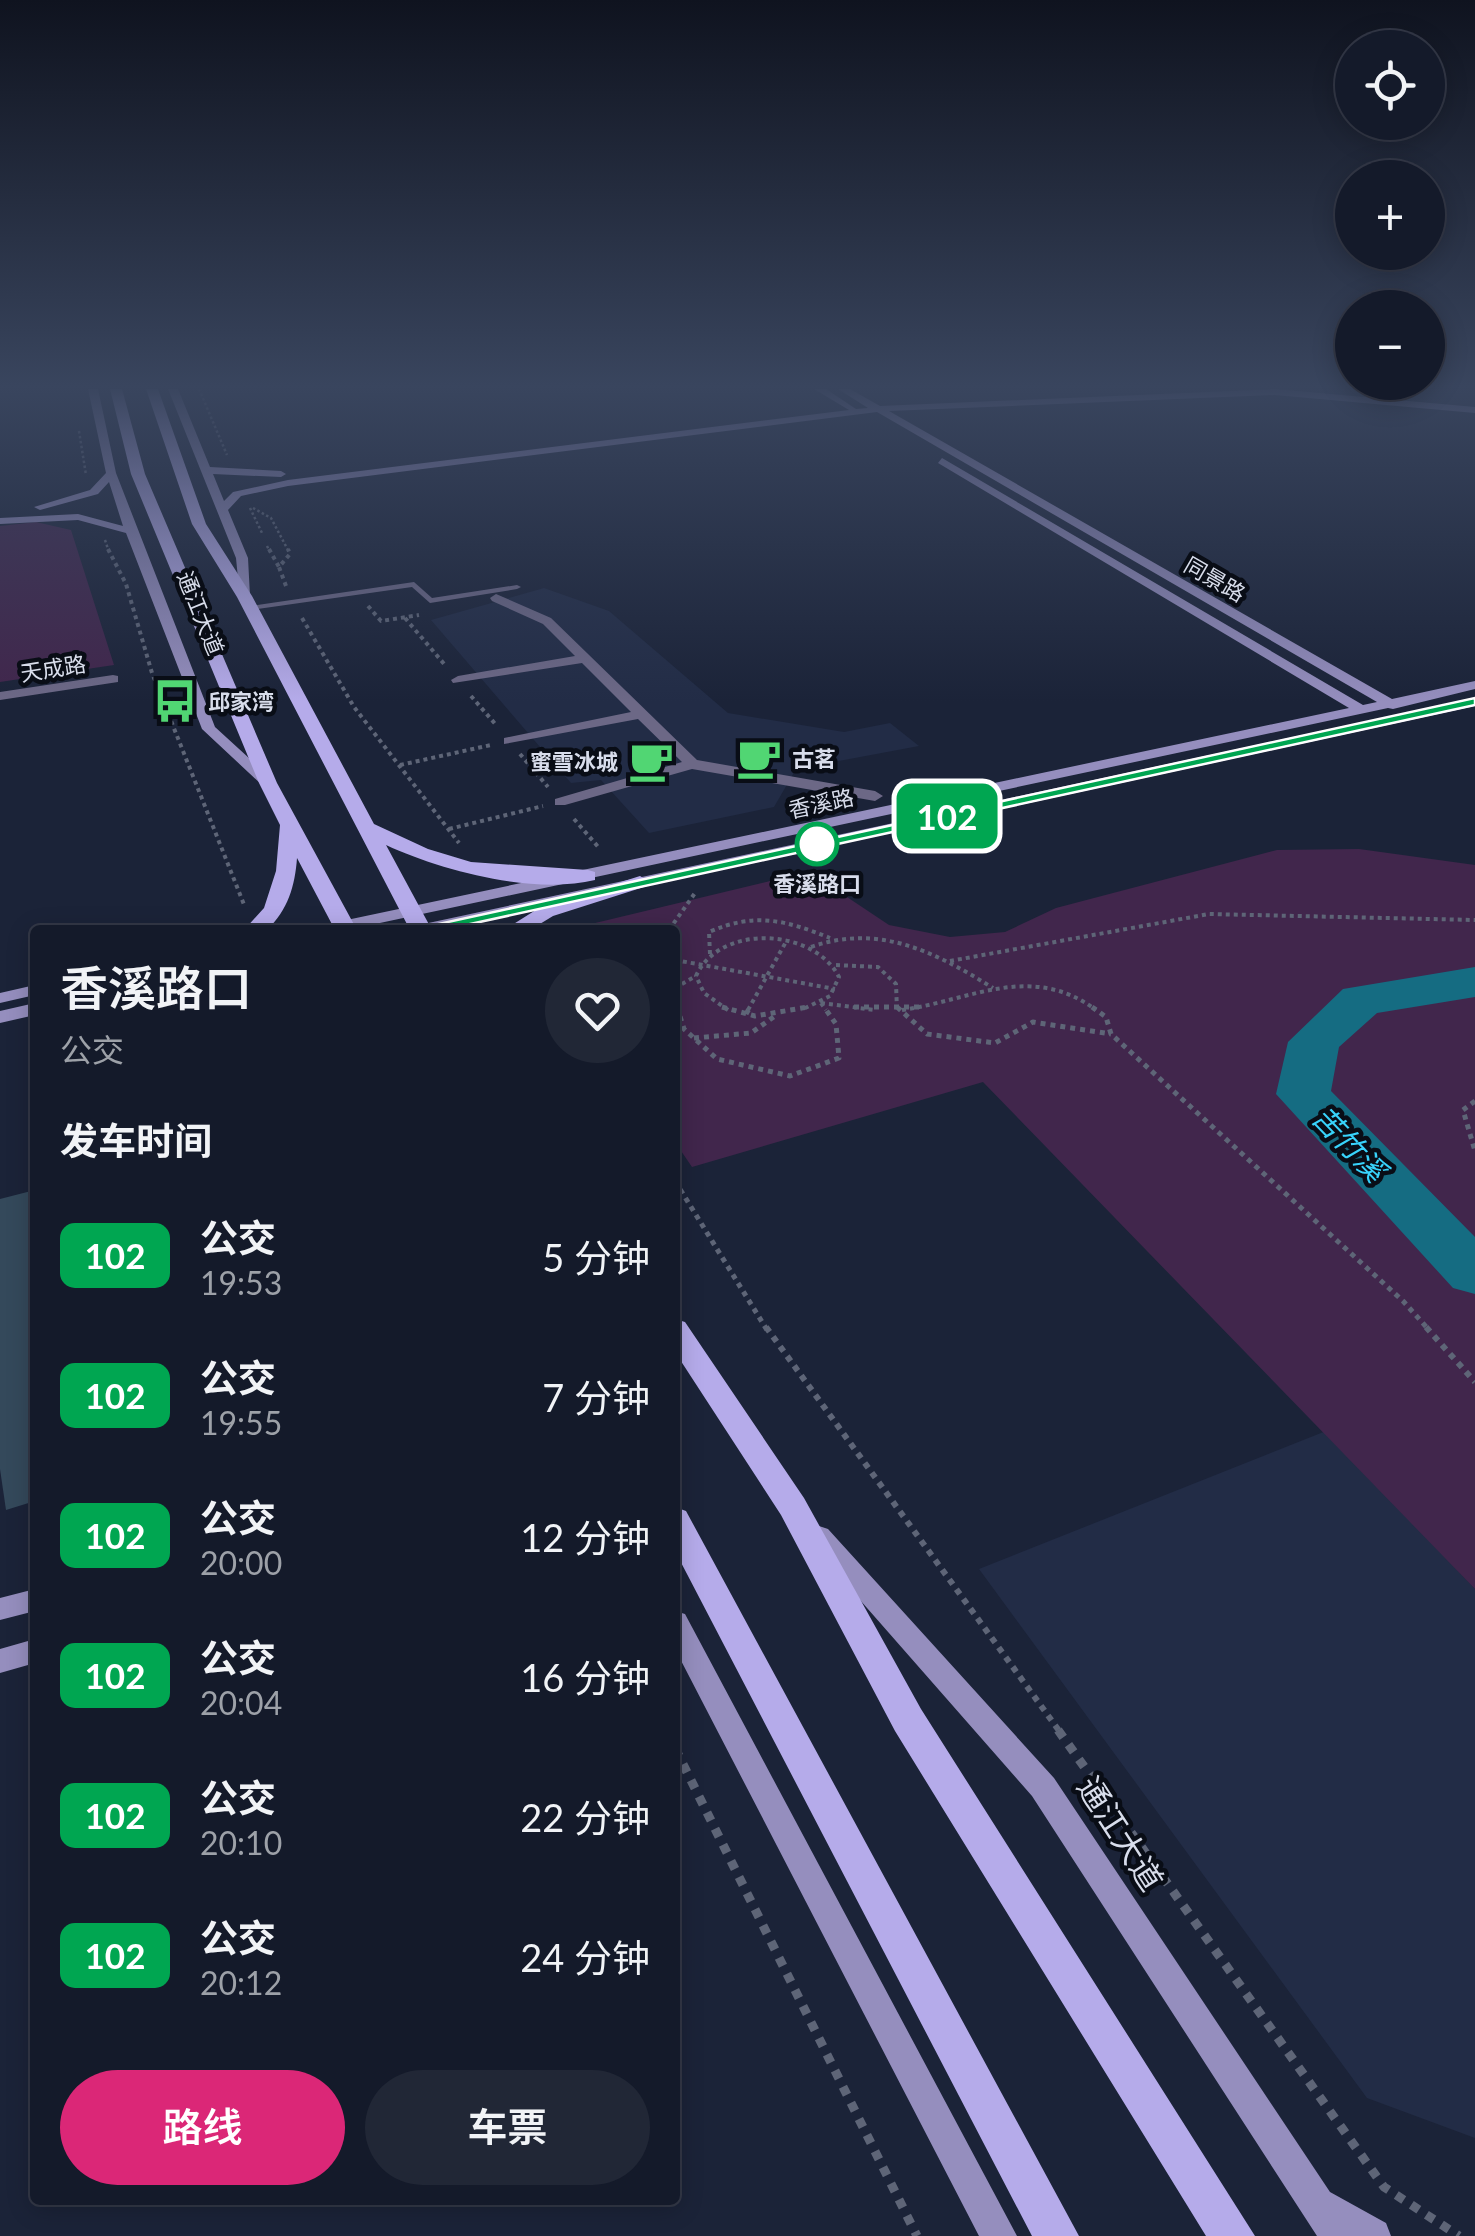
<!DOCTYPE html>
<html lang="zh">
<meta charset="utf-8">
<style>
:root{--surface:#141a2a;--page:#212736;--text:#f1f3f6;--muted:#9da1a8;--line:#333847;--accent:#db2777}
body{margin:0;font-family:Lato,"Noto Sans SC",sans-serif;background:var(--page);color:var(--text);height:100vh;display:flex;flex-direction:column;font-size:38px;white-space:nowrap}
*{box-sizing:border-box;margin:0}
p{font-size:32px;color:var(--muted)}
.icon{flex:none;width:55px;height:55px;fill:none;stroke:currentColor;stroke-width:2;stroke-linecap:round;stroke-linejoin:round}
.map{position:relative;flex:1;overflow:hidden}
.panel{position:absolute;left:30px;top:925px;width:650px;height:1280px;display:flex;flex-direction:column;background:var(--surface);border-radius:10px;box-shadow:0 5px 25px #0003,0 0 0 2px var(--line)}
.panel>*{flex:none}
.badge{padding:0 20px;border-radius:15px;font-size:35px;line-height:65px}
.tools{position:absolute;left:1335px;top:30px;display:grid;gap:20px}
.tools a{display:grid;place-items:center;width:110px;height:110px;border-radius:50%;background:var(--surface);box-shadow:0 5px 25px #0003,0 0 0 2px var(--line);font-size:50px}
.map>.badge{position:absolute;translate:-50% -50%;box-shadow:0 0 0 5px #fff}
h2{padding:0 30px;font-size:38px;line-height:90px}
.round{display:grid;place-items:center;flex:none;width:105px;height:105px;border-radius:52px;background:var(--page)}
.summary{display:flex;align-items:center;justify-content:space-between;height:170px;padding:0 30px}
h1{font-size:48px;font-weight:600;line-height:75px}
.primary-button{display:flex;gap:20px;margin-top:auto;padding:20px 30px}
.primary-button a{flex:1;height:115px;border-radius:60px;background:var(--accent);color:#fff;font-size:40px;font-weight:600;line-height:115px;text-align:center}
.primary-button a+a{background:var(--page);color:var(--text)}
ul{padding:0;list-style:none}
li{display:flex;align-items:center;gap:30px;height:140px;padding:0 30px}
li div{flex:1}
li b{display:block;font-size:38px}
li em{font-style:normal}
li .badge{min-width:110px;font-weight:700;text-align:center}
.map>svg:first-child{display:block}
.built{fill:#222c46}
.green{fill:#41264c}
.lines{fill:none;stroke-linecap:round;stroke-linejoin:round}
.river{fill:#156c82;fill-rule:evenodd}
.building{fill:#34495b}
.path-far4{stroke:#5e6577;stroke-width:2.5;stroke-dasharray:2.5 2.5;stroke-linecap:butt}
.path-far3{stroke:#5e6577;stroke-width:4;stroke-dasharray:4 4;stroke-linecap:butt}
.path-far2{stroke:#5e6577;stroke-width:5;stroke-dasharray:5 5;stroke-linecap:butt}
.path-far1{stroke:#5e6577;stroke-width:6;stroke-dasharray:6 6;stroke-linecap:butt}
.path{stroke:#5e6577;stroke-width:9;stroke-dasharray:9 9;stroke-linecap:butt}
.lane{fill:#6c6886;fill-rule:evenodd}
.street{fill:#6c6886;fill-rule:evenodd}
.secondary{fill:#958ebe;fill-rule:evenodd}
.primary{fill:#b5abea;fill-rule:evenodd}
.line{fill:#00a651;stroke:#fff;stroke-width:2.5}
.stop-dot{fill:#fff;stroke:#00a651;stroke-width:5}
.labels{text-anchor:middle;dominant-baseline:central;stroke-width:9;stroke-linejoin:round;paint-order:stroke}
.far-street-label{font-size:22px;fill:#d8ddeb;stroke:#090d16}
.far-poi-label{font-size:22px;font-weight:bold;fill:#d8ddeb;stroke:#090d16;text-anchor:start}
.far-stop-label{font-size:22px;font-weight:bold;fill:#d8ddeb;stroke:#090d16}
.water-label{font-size:30px;font-style:italic;fill:#38d3fb;stroke:#090d16}
.near-street-label{font-size:32px;fill:#d8ddeb;stroke:#090d16}
</style>
<div class="map">
<svg width="1475" height="2236" viewBox="0 0 1475 2236">
<rect width="100%" height="100%" fill="#1b2338"/>
<path class="built" d="M544,588l65,23 119,102 116,19 46,-9 29,23 -123,23 -22,38 -125,26 -48,-53 -30,3 -140,-163z
M1326,1431l149,158v549l-108,-40 -388,-529z"/>
<path class="green" d="M36,522l35,8 43,135 -114,17v-156z
M1359,849l116,16v724l-492,-507 -291,85 -17,-25v-212h-109l225,-54 29,3 69,46 61,12 55,-5 51,-24 221,-58z"/>
<g class="lines">
<path class="river" d="M1475,967v30l-98,16 -38,34 -8,44 144,146v57l-22,-6 -177,-194 12,-52 55,-53z"/>
</g>
<path class="building" d="M35,1190v311l-29,9 -6,-41v-270z"/>
<g class="lines">
<path class="path-far4" d="M199,389l28,66
M79,431l7,44
M250,508l12,25
M253,508l18,10 18,34
M105,540l4,12
M267,546l3,6"/>
<path class="path-far3" d="M108,549l18,35 26,89 93,234
M269,549l10,18
M286,586l-7,-19 11,-13 -2,-5
M368,606l13,15 38,-6
M302,618l52,89 105,136
M405,618l40,47
M471,696l26,30
M520,754l28,33
M400,765l91,-20
M574,819l26,30
M449,829l94,-23
M669,930l26,-37
M811,947c68,-24 124,5 182,41
M710,954l-1,-22c46,-20 76,-12 121,6
M675,960l160,29
M950,961l259,-47 266,6
M836,965l42,2 18,17 1,26
M675,988l21,-12
M675,1000l3,10
M821,1003l5,7
M821,1003l54,7
M728,1010l-24,-17 -8,-17c24,-53 118,-48 143,1l-9,19 -29,14
M748,1010l39,-70
M902,1010c70,-10 129,-48 194,0"/>
<path class="path-far2" d="M677,1007l7,22 33,30 73,17 49,-18 -3,-34 -12,-17
M722,1007l33,9 53,-9
M854,1007h65
M897,1007l30,27 68,9 38,-21 78,12
M1092,1007l14,10 5,17 292,267 26,29
M746,1014l4,-7
M694,1038l57,-5 24,-17
M1475,1101l-12,9 12,41
M675,1181l92,149"/>
<path class="path-far1" d="M766,1327l294,405
M1426,1327l49,55"/>
<path class="path" d="M1058,1730l326,457 75,49
M675,1748l242,488"/>
<path class="lane" d="M414,582l18,16 85,-13 4,2 -4,2 -87,14 -18,-16 -162,23 -4,-2 4,-2z"/>
<path class="street" d="M496,594l55,24 146,142 178,31 8,5 -8,5 -183,-32 -127,36h-10v-6l127,-37 -44,-43 -134,25v-6l127,-26 -49,-49 -129,20 -2,-3 7,-4 117,-20 -32,-32 -51,-23 -2,-3z
M113,675l5,1v6l-118,18v-8z"/>
<path class="secondary" d="M88,389h10l18,84 99,254 58,53v6h-10l-61,-57 -76,-196 -48,-13 -78,4v-6l78,-4 45,12 -14,-44 -11,12 -58,16 -6,-3 56,-17 16,-17z
M168,389h10l32,78 71,4 5,3 -5,3 -68,-3 11,27 9,-9 55,-12 561,-70 -35,-21h12l30,20 12,-1 -30,-19h12l30,17 395,-17 200,18v6l-200,-18 -386,16 503,288 83,-18v8l-82,20 -5,-1 -1041,222h-33l9,-5 1026,-217 -411,-245 4,-5 421,247 14,-3 -500,-290 -589,74 -47,10 -13,14 20,48 2,38 -10,3 -4,-41z
M1475,698v8l-1032,224h-33l9,-5z
M35,985v10l-35,8v-10z
M35,1003v12l-35,8v-12z
M819,1526l9,3 226,249 276,414 56,31 5,13h-74l-285,-440 -222,-253 -4,-7 4,-7z
M35,1589v22l-35,9v-22z
M675,1611l10,3 332,622h-38l-304,-587z
M35,1639v24l-35,10v-24z"/>
<path class="primary" d="M110,389h12l23,85 132,309 80,147h-22l-38,-72c-2,28 -9,52 -30,72h-23l20,-22 12,-37 4,-46 -21,-42 -128,-309z
M146,389h12l48,135 46,72 122,228 54,25 43,13 117,8 7,2v8c-61,15 -153,-9 -209,-35l46,85h-22l-173,-333 -45,-73z
M640,876l10,6 -3,4 -94,30 -23,14h-26l35,-22z
M675,1319l10,3 119,176 117,211 334,527h-49l-311,-505 -114,-216 -106,-163z
M675,1507l11,4 393,725h-47l-357,-685z"/>
</g>
<linearGradient id="sky" x2="0" y2="1"><stop stop-color="#0f131f"/><stop offset="0.55" stop-color="#39455e"/><stop offset="1" stop-color="#39455e" stop-opacity="0"/></linearGradient>
<rect width="1475" height="702" fill="url(#sky)"/>
<path class="line" d="M1475,698v7l-1055,230 -9,-5z"/>
<defs>
<g id="bus-bare" transform="scale(3.45)"><path d="M-5-6H5V4H4V6H2V4H-2V6H-4V4H-5ZM-3.5-4V0h7V-4ZM-3.5 1.2v1.5H-2V1.2ZM2 1.2v1.5H3.5V1.2Z" fill="#51d673" stroke="#090d16" stroke-width="2.5" paint-order="stroke"/></g>
<g id="cafe-bare" transform="scale(3.45)"><path d="M-5.5-4.5H6V0H3Q3 3.5 0 3.5H-2.5Q-5.5 3.5-5.5 0ZM3-3.2v2h1.7v-2ZM-6 4.5H4V6H-6Z" fill="#51d673" stroke="#090d16" stroke-width="2.5" paint-order="stroke"/></g>
</defs>
<g fill-rule="evenodd">
<use href="#bus-bare" x="175" y="701"/>
<use href="#cafe-bare" x="759" y="758"/>
<use href="#cafe-bare" x="651" y="761"/>
</g>
<circle class="stop-dot" cx="817" cy="844" r="20"/>
<g class="labels">
<g class="far-street-label">
<text transform="translate(1215 579) rotate(30)">同景路</text>
<text transform="translate(201 613) rotate(68)">通江大道</text>
<text transform="translate(53 668) rotate(-9)">天成路</text>
<text transform="translate(821 803) rotate(-12)">香溪路</text>
</g>
<g class="far-poi-label">
<text x="208" y="701">邱家湾</text>
<text x="792" y="758">古茗</text>
<text x="618" y="761" text-anchor="end">蜜雪冰城</text>
</g>
<g class="far-stop-label">
<text x="817" y="883">香溪路口</text>
</g>
<g class="water-label">
<text transform="translate(1350 1143) rotate(46)">苦竹溪</text>
</g>
<g class="near-street-label">
<text transform="translate(1121 1833) rotate(57)">通江大道</text>
</g>
</g>
</svg>
<div class="tools">
<a><svg class="icon" aria-label="locate" viewBox="0 0 24 24"><circle cx="12" cy="12" r="6"/><path d="M12 2v4M12 18v4M2 12h4M18 12h4"/></svg></a>
<a>+</a>
<a>−</a>
</div>
<b class="badge" style="left:947px;top:816px;background:#00a651;color:#fff">102</b>
<section class="panel">
<div class="summary"><div><h1>香溪路口</h1><p>公交</p></div><a class="round"><svg class="icon" aria-label="heart" viewBox="0 0 24 24"><path d="M12 20l-8-8c-3-5 5-10 8-4 3-6 11-1 8 4z"/></svg></a></div>
<h2>发车时间</h2>
<ul>
<li><span class="badge" style="background:#00a651;color:#fff">102</span><div><b>公交</b><p>19:53</p></div><em>5 分钟</em></li>
<li><span class="badge" style="background:#00a651;color:#fff">102</span><div><b>公交</b><p>19:55</p></div><em>7 分钟</em></li>
<li><span class="badge" style="background:#00a651;color:#fff">102</span><div><b>公交</b><p>20:00</p></div><em>12 分钟</em></li>
<li><span class="badge" style="background:#00a651;color:#fff">102</span><div><b>公交</b><p>20:04</p></div><em>16 分钟</em></li>
<li><span class="badge" style="background:#00a651;color:#fff">102</span><div><b>公交</b><p>20:10</p></div><em>22 分钟</em></li>
<li><span class="badge" style="background:#00a651;color:#fff">102</span><div><b>公交</b><p>20:12</p></div><em>24 分钟</em></li>
</ul>
<div class="primary-button"><a>路线</a><a>车票</a></div>
</section>
</div>
